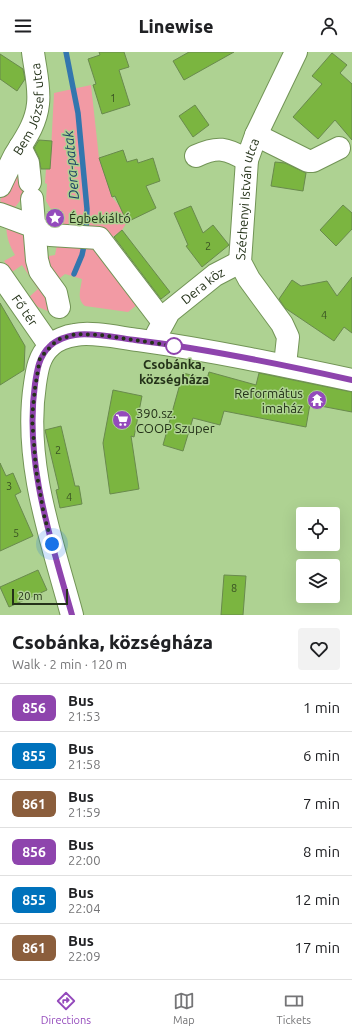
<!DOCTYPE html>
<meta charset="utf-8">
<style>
:root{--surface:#fff;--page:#f2f2f2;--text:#202124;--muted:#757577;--line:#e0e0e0;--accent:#944abc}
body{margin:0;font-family:Ubuntu,sans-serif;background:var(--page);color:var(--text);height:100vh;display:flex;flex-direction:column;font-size:15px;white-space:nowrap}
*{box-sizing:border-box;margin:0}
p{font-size:13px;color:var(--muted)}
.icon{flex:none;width:22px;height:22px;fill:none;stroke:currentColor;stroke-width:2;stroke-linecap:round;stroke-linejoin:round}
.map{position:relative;height:563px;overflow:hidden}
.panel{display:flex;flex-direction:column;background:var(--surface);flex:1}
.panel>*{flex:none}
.badge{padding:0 8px;border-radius:6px;font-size:14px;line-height:26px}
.fabs{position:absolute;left:296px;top:455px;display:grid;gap:8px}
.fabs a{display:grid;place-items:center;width:44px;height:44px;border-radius:4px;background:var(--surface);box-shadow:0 4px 16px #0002;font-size:20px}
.scale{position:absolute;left:12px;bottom:10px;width:56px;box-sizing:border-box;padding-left:4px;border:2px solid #243219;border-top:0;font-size:11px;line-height:14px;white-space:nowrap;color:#243219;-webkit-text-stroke:3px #aed292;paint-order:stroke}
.you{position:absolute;width:20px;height:20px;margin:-10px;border:3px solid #fff;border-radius:50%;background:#1a73e8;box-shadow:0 0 0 6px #1a73e833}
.map>.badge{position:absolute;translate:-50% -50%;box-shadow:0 0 0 2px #fff}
.round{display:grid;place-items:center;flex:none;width:42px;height:42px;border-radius:4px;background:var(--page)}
.summary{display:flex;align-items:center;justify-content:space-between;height:68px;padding:0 12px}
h1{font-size:19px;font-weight:800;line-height:30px}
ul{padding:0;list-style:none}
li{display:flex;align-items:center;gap:12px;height:48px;padding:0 12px;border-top:1px solid var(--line)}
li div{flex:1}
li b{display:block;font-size:15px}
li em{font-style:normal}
li .badge{min-width:44px;font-weight:700;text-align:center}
header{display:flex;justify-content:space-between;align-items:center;height:52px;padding:0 12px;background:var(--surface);font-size:18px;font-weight:800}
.dock{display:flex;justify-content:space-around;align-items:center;height:56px;border-top:1px solid var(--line);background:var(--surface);font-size:11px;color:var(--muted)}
.dock a{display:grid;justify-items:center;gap:2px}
.dock .active{color:var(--accent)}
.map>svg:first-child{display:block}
.green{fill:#f29aa4}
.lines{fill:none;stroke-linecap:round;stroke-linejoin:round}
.stream{stroke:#3376ae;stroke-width:5.5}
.building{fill:#7bb540;stroke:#698a4d}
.minor-casing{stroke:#729456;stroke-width:24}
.major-casing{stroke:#729456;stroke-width:24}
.minor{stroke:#fff;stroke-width:22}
.major{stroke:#fff;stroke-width:22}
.line-casing{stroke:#fff;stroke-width:9}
.line{stroke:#8e44ad;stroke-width:6}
.walk{stroke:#243219;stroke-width:4;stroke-dasharray:0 7.2}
.stop-dot{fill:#fff;stroke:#8e44ad;stroke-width:2}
.labels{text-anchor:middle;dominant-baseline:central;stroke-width:3;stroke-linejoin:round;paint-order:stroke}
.number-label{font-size:11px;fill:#3a5323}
.street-label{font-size:13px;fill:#243219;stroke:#aed292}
.poi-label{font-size:13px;fill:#243219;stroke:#aed292;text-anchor:start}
.stop-label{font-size:13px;font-weight:bold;fill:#243219;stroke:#aed292}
.water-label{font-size:14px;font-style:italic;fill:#1d4065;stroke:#aed292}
</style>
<header><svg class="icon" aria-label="menu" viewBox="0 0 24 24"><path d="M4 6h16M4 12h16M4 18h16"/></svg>Linewise<svg class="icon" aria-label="person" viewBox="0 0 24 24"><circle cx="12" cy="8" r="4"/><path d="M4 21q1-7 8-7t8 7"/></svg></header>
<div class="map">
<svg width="352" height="563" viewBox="0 0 352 563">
<rect width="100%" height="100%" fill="#aed292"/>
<path class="green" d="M91,33l8,73 13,39 8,10 7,15 -5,8 -15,11 -48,-9 -10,-17 3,-4 -6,-10 1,-17 -2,-1 1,-14h4l4,-76z
M34,88l-1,28 -8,14 -2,15 -11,14 -12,-3c0,-23 21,-49 34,-68z
M6,169l10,3 12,20 -4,6 7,18 15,20 -5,4 10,13 -1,7 -12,-5 -10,-9 10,-9 -16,-24 -10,7 -8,-11 11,-6c-7,-12 -9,-21 -9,-34z
M58,188h35l49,61 -14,11 -43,-6c-9,-7 -4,-18 -3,-27l-17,-5 -10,8 -12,-15 6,-11 6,-1z"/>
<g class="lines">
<path class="stream" d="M66,0l12,61 9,96 -1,23
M74,222l8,-19 3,-14"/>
</g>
<path class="building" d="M99,0h25l5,15 -10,3 11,35 -28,9 -9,-29 3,-1 -8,-25 12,-4z
M189,0h45l-50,28 -11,-19z
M332,1l15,12 -7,8 12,11v56l-17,-20 -17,19 -25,-22 29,-33 -10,-8z
M0,2l23,15 2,10 -8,12 -17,-12z
M195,53l14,20 -16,12 -14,-21z
M39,88l13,1 -2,28h-9l-2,-11 -5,-10z
M123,98l4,12 10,-3 1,4 15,-5 7,23 -14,5 10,22 -29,14 -12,-26 -3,1 -13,-39z
M275,110l10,1 21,10 -3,18 -32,-5z
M343,153l9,8v16l-16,17 -16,-16z
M191,154l12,27 10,-8 16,20 -27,22 -16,-21 2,-1 -14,-32z
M122,178l48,62 -9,7 -47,-62z
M352,225v56l-8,-6 -10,14 -49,-33 -6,-9 13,-19 9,6 26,-5 10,15z
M0,251l25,43 -1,24 -24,15z
M209,320l47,13 3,-12 93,19v20l-42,-8 -4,23 -82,-16 -4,14 -27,-7 -10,33 -20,-6 20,-72 24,6z
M113,338l29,6 -8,41 -3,-1 8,53 -29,5 -7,-51z
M61,374l14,60h4l3,18 -22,4 -4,-18 3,-1 -14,-59z
M0,411l6,13 7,-3 8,19 -6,3 18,41 -33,15z
M38,518l9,20 -38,17 -9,-20z
M224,523l22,1 -3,39h-22z"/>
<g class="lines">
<g class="minor-casing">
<g id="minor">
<path d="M256,83l52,26h5l26,-13"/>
<path d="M20,95l8,16 2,19"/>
<path d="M196,104c22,-10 30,-8 51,4"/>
<path id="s1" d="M0,134c5,-11 10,-21 15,-31 10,-16 21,-31 23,-51 2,-17 -3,-35 -5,-52"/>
<path d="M32,147l5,61 3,11 16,22 3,14"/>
<path d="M0,162l35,13 15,8 49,3 64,84"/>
<path id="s2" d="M0,222l50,72"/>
<path id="s3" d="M157,282l12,-22 46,-37 25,-13"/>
<path id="s4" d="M285,313l3,-28 -6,-13 -33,-45 -9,-17 7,-102 9,-25 40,-83"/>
</g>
</g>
<g class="major-casing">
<path id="major" d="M72,563c-20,-74 -49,-153 -37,-231 2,-14 4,-28 15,-38 6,-6 17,-10 25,-11 16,-4 46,3 63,5 72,10 143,25 214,40"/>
</g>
<use href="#minor" class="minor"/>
<use href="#major" class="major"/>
</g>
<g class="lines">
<g class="line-casing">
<path id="line" d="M72,563c-21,-75 -48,-153 -37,-231 2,-14 4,-28 15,-38 6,-6 17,-10 25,-11 16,-3 44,3 60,5 73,9 145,24 217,40"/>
</g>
<use href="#line" class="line"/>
<path class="walk" d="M52,492l-8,-29 -8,-45 -4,-52 3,-30 5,-30 13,-14 7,-5 16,-5 25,1 73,11"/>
</g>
<defs>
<g id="sight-disc" transform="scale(1)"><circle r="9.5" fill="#944abc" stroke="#aed292"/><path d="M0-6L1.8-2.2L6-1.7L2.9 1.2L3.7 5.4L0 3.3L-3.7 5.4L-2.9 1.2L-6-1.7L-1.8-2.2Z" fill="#fff"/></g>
<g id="temple-disc" transform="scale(1)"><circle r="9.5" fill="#944abc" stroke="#aed292"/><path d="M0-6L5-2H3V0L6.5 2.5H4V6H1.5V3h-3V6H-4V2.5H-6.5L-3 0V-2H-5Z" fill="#fff"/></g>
<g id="supermarket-disc" transform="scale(1)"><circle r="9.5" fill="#944abc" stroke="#aed292"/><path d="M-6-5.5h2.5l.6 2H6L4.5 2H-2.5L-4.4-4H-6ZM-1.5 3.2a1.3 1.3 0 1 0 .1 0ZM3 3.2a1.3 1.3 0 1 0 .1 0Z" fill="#fff"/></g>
</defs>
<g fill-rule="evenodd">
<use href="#sight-disc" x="55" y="166"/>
<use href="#temple-disc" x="317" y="348"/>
<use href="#supermarket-disc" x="122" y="368"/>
</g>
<circle class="stop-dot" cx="174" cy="294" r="8"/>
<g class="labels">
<g class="number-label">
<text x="113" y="46">1</text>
<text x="208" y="194">2</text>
<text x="324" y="263">4</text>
<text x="58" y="398">2</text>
<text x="9" y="434">3</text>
<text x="69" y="445">4</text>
<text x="16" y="481">5</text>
<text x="234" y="536">8</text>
</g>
<g class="street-label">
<text stroke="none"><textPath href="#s1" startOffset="84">Bem József utca</textPath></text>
<text stroke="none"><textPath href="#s4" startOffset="181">Széchenyi István utca</textPath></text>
<text stroke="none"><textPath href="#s3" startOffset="68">Dera köz</textPath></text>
<text stroke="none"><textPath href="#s2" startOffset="44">Fő tér</textPath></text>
</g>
<g class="poi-label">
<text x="69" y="166">Égbekiáltó</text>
<text x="303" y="341" text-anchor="end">Református<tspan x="303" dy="15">imaház</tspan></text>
<text x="136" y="361">390.sz.<tspan x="136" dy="15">COOP Szuper</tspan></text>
</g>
<g class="stop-label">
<text x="174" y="312">Csobánka,<tspan x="174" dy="15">községháza</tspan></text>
</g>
<g class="water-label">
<text transform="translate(71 113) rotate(-95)">Dera-patak</text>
</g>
</g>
</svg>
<div class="fabs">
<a><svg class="icon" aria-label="locate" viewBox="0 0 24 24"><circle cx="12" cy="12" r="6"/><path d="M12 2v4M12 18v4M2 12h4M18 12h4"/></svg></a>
<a><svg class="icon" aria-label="layers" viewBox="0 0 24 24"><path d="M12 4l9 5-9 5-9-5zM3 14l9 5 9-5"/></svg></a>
</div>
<div class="scale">20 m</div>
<div class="you" style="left:52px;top:492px"></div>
</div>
<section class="panel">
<div class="summary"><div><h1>Csobánka, községháza</h1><p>Walk · 2 min · 120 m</p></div><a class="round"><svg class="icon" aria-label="heart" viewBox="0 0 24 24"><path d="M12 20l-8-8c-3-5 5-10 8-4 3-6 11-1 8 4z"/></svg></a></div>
<ul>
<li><span class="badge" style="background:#8e44ad;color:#fff">856</span><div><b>Bus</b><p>21:53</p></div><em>1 min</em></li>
<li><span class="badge" style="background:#0072bc;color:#fff">855</span><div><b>Bus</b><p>21:58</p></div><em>6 min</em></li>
<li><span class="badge" style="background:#8b5e3c;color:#fff">861</span><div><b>Bus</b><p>21:59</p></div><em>7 min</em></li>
<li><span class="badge" style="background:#8e44ad;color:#fff">856</span><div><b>Bus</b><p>22:00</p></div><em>8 min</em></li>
<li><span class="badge" style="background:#0072bc;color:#fff">855</span><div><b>Bus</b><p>22:04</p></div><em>12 min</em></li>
<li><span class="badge" style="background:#8b5e3c;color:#fff">861</span><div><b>Bus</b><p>22:09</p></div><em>17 min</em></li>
</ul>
</section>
<nav class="dock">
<a class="active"><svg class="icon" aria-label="directions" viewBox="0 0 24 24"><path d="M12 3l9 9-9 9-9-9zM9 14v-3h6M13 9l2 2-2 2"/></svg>Directions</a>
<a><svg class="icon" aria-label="map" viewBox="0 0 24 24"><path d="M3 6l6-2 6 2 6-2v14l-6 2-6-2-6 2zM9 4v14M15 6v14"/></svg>Map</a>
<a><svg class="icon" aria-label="tickets" viewBox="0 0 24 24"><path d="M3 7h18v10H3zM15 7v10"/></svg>Tickets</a>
</nav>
